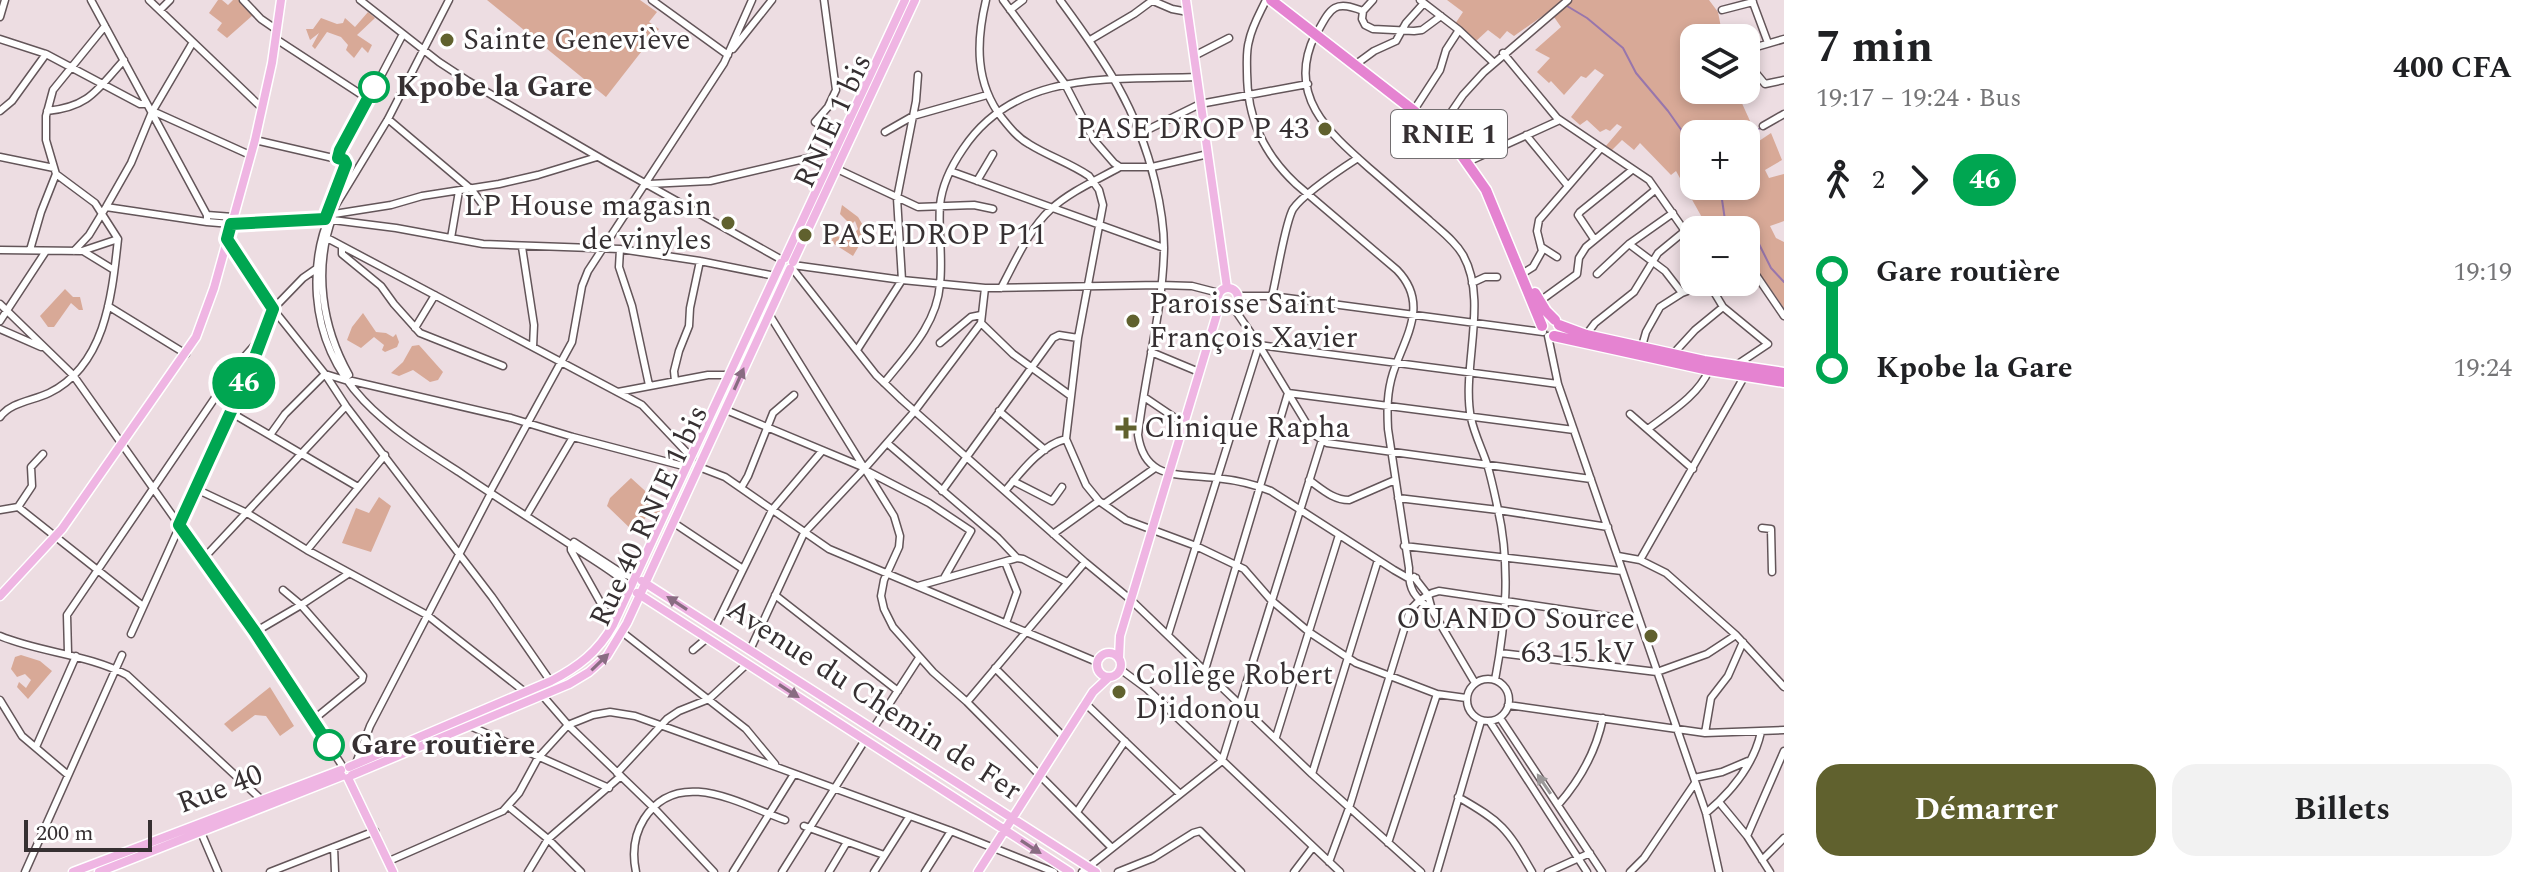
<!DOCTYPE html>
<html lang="fr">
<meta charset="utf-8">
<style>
:root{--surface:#fff;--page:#f2f2f2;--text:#202124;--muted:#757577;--accent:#60612e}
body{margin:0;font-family:Spectral,serif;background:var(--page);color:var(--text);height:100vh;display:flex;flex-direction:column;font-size:30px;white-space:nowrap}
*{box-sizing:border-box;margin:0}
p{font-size:26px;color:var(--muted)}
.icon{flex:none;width:44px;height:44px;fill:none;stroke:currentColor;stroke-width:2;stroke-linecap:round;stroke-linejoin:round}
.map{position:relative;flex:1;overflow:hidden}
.drawer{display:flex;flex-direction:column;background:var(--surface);width:760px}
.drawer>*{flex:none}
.badge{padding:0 16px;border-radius:26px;font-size:28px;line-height:52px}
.tools{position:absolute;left:1680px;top:24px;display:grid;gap:16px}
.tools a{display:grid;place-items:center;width:80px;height:80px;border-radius:16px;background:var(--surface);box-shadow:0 4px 12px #0003;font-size:40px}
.scale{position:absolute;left:24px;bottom:20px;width:128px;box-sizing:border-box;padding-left:8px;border:4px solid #363032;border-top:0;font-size:22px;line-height:28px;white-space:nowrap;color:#363032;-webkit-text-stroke:6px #fff;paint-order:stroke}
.map>.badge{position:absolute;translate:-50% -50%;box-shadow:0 0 0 4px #fff}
.legs{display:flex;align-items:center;gap:12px;height:88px;padding:0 32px;font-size:26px}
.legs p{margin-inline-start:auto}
.overview{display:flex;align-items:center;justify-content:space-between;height:136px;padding:0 32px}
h1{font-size:44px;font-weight:700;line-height:60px}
.primary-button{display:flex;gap:16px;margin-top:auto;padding:16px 32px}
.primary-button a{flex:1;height:92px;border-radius:24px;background:var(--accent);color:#fff;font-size:32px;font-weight:700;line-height:92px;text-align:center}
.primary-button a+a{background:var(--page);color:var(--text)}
ul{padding:0 32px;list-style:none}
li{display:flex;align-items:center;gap:28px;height:96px;font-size:30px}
li i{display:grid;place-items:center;width:12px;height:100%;margin:0 10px;background:currentColor}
li i::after{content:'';width:20px;height:20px;margin:-10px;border:6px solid;border-radius:50%;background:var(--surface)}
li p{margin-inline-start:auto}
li:first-child i{background:linear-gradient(#0000 50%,currentColor 0)}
li:last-child i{background:linear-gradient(currentColor 50%,#0000 0)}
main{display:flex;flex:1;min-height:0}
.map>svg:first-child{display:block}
.green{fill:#d8a997;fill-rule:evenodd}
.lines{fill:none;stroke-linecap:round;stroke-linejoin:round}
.stream{stroke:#9876ac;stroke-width:2}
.minor-casing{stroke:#635559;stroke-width:9}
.major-casing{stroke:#fff;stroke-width:11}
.highway-casing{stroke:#fff;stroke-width:13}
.minor{stroke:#fff;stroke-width:6}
.major{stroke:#efb5e3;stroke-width:8}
.highway{stroke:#e583d1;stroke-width:10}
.oneway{fill:#896c82}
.oneway2{fill:#9a9898}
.line-1-casing{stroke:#fff;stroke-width:18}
.line-1{stroke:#00a651;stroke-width:12}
.poi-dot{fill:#60612e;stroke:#fff;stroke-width:3}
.stop-1-dot{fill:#fff;stroke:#00a651;stroke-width:4}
.labels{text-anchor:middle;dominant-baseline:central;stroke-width:6;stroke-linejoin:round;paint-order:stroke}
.shield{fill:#fff;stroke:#726e70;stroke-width:2}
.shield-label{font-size:28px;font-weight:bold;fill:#363032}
.poi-label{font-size:30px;fill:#363032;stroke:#fff;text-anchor:start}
.stop-label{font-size:30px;font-weight:bold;fill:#363032;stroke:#fff;text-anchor:start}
.street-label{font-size:30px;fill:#363032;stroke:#fff}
</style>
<main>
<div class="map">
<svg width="1784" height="872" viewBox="0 0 1784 872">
<rect width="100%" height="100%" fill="#eddde2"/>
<path class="green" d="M218,0h4l6,5 5,-5h6l14,15 -26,23 -10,-8 5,-7 -13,-10z
M487,0h153l17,12 -8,10 10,7 -53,68z
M1447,0h262l9,12 5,26h-29v52h42l23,51 12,-8 11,27 -17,10 4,8 15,-4v47l-14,5 6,12 8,4v66l-28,-40h-10v-38h-37l-33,-59 -5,4 -31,-32 -6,7 -12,-10 -11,11 -6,-4 17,-20 -5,-3 -7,7 -4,-2 -6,3 -13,-12 -7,5 -9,-8 33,-42 -9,-6 -9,9 -5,-2 -17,19 -13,-14 -2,2 -12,-11 13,-14 -15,-8 26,-23 -7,-10 4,-3 -4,-6 -40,28 -7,-5 -7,8 -12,-9 -13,12 -20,-18 8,-12zM1694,134h52v52h-52z
M368,12l7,6 -18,17 15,10 -4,8 -6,-6 -8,11 -8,-8 2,-5 -7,-8 -14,-5 -12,17 -3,-3 7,-13 -9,7 -4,-11h7l8,-11 16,6 6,-1 2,-5 10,9z
M842,205l16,12 9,15 -14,24 -22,-14 3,-7 15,5 9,-11 -3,-8 -4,4 -11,-11z
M65,289l8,8h7l3,13h-4l-8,-7 -17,24h-6l-8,-11z
M363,313l13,19 10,1 7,4 3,-3 3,8 -2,5 -12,5 -3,-2 2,-5 -10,-8 -13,11 -14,-8 5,-13z
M419,345l24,27 -5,8 -8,2 -17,-12 -14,6 -8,-3 12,-11 9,-16z
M631,478l33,30 -7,15 -10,-7 -13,16 -27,-26 3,-8z
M379,497l12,9 -20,46 -29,-9 14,-35 13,5z
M21,655l19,6 12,10 -24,28 -11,-12 2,-5 7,6 5,-8 -6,-6 -8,3 -6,-8 4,-12z
M270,687l24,39 -14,10 -14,-20 -11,-1 -23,17 -8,-8z"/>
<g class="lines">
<path class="stream" d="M1567,6l20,12 36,30 13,25 32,38 26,37
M1746,137l16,-10
M1720,186l5,34 9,10
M1746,237l3,3 5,-3 2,1 15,30 13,14"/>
<g class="minor-casing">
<path id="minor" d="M91,0l116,215v7
M149,0l113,108
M243,0l18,19 16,11
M360,0l79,62 29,19 139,81 175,98
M449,0l-61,119 -57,94c-12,26 -16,55 -14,83 7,91 73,132 142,176 37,25 75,49 112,73 20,14 42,26 60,42
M652,0l76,55
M824,0l12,90 -8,17 -13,15 26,14
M986,0c-10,42 -11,83 16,118 8,10 16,20 27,26 19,12 41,19 60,32l10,14 4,15 -25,133 -12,101 20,46 13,16 27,19 70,26 48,23 27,31 38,32 47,31 81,31 29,4
M1003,0l62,84 29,56 20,23 6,4h32l56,-13
M1060,0c45,61 77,107 95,182 5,21 9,44 9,66 -1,62 -19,125 -26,187 7,47 42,38 78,43 19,2 38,6 55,13l123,79 14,8h8
M1151,0l21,9 16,3
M1266,0c-6,13 -14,26 -17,41 -3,10 -2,21 -2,31 0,46 16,81 49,112l101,86c33,34 8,67 -4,103 -6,19 -6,36 -5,56l21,139c-1,22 6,30 23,42
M1373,0l-10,11 -1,8 3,6 8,4 41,2 8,-1 19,-14
M1420,0l39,30 34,32
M1752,0l16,43
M160,10l10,-10
M1010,10l13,-10
M1722,10l31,-8
M0,17l5,-17
M1318,31c13,-24 17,-31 45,-20
M1315,35c-29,60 13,97 54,133 20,17 40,35 60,52 12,11 26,21 34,35 26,46 -2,113 8,163 3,15 11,31 16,46 4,13 7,27 10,41 14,59 9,117 -2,175
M0,39l46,15 94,50h7
M276,39l92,60
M1090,40l44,-26 19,-14
M733,49l39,-49
M1746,50l38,-11
M1503,53l54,65 92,62 45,64
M1194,56l35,-18
M1746,61l19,23 19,-4
M1359,62l15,-11 22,-10 10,-18 18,-20
M1416,107l24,-37 6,-20 13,-20
M0,111l12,-10 34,-47
M47,111c42,-4 50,-21 77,-51
M153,114l4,-1 93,42
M388,119l84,71 13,18
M1763,126l21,-12
M1441,127l22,-32 21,-23 84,-72
M885,132l28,-16 74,-21
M1141,133l59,-29 108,-20
M1526,135l42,51
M255,140l91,21 -18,51
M0,157l54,11
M338,158l65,-124
M1472,160l88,-40
M837,169l81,38 56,-2 19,4
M950,171l214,77
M977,181l16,-27
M649,184l61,-3 124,-29
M106,207l101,15 24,2 94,-5 71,9 87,16 137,5 80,12 75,15
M334,214l57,-9 31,-9 77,-12 39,-9 59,-18
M207,215l26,2
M333,216c-20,53 -11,111 16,159
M327,238l315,167 50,53
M451,238l8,-47
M227,239l46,70 52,65 21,32 146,191 61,88
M1594,239l-16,-24 2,-3 52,-42
M1629,244l36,27 17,22 29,-11
M342,247v7l39,32 13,18 26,29 83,33
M522,247l12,78 -1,22
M1543,248l14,9
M620,249l-1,18 13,39 17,79
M0,250l82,1 36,-12
M30,250l11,-38 15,-38
M74,251l15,-16 17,-28 25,-44 21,-51 41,-70
M83,251l31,19
M793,265l109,15 83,8 175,-3 32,1 27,7
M792,268l84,107 26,25 183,162 46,38 181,174 109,98
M1746,271l6,-2 32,47
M1525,272l8,-5 9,-16 -5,-20 2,-11 62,-72
M1597,274l32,-30 44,-31
M1708,282l15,25 45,37 -33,22
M1472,283l13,-6h12
M1001,288c14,-26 28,-59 50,-79 20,-18 46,-29 69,-42
M1239,296h33l271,36
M1272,296c5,-20 13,-73 21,-87 11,-16 48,-40 65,-51
M1540,301l37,-27 2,-16 7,-11 69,-57
M0,304l73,71 182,257 88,135
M108,306l78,48
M1233,307l26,38 49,81 8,10 11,7 264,36
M769,314l125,202 6,20 -1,11 -15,33 -3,16 3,13 9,18 40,45 34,30 144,145
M0,321l46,-70
M981,323l32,31 58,42
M415,328l20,-33
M0,329l41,18
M1586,335l9,-12 39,-31 24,-39 28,-23
M1548,336l10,48 148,429 13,59
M940,343l31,-26 10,-2
M1642,346l4,-14 14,-25 22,-14
M857,350l45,-70 -5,-82 19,-97 2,-26
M1151,352l48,20
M1673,354l22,-24 28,-23
M352,381l159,37 62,19 114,30
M675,381l-1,-10 5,-20 10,-25 1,-18 10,-47
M884,383c24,-30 53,-59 56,-99 3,-26 -2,-53 0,-79 2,-20 12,-40 23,-56 53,-80 149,-69 234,-72
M618,392l90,-17h22
M1144,397l40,27
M726,410l139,58
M999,411l46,39
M230,412l128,75
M1630,414l63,55
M0,417c11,-15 32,-16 49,-24 57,-28 63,-99 69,-154l-23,-36 -39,-29 -10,-34v-24l7,-26 52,-64
M1648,429c21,-16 50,-33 61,-59
M270,435l15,-21 40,-40 23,7
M887,443l111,95 19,20 6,1 44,23
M699,467l26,10 104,72 268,113
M869,472l60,31 42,28 -27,47
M1309,480c13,9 24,20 40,20l46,-20
M1013,481l39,20 10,-14
M741,488l7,-12 25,-63 21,-18
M196,489l51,24 60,37 120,65 98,77
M491,490l81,-148 10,-56 6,-15 136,-208 28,-63
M942,491l111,-153 6,-3 19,3
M1005,491c16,-19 36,-46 61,-52
M1398,498l100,12 110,17
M1104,504l51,-36
M18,507l125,99
M0,510l18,-3 14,-21 -1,-19 12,-13
M528,513l45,-76
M674,523l69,46
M1762,528l9,1 1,43
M1053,534l46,-33
M574,542l49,32 11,4
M571,545v5l42,75
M1404,546l218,25
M307,550l78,-95
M1618,556l22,4 26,13 70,62 48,52
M203,559l143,-153
M1640,560l104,-183
M1005,562l12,30 -11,31
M1414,577l14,18 4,15 43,73
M918,586l99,-28
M283,590l18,15 62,71 -1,4 -49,40
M775,595l123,96
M715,627l57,-117 50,-59
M255,632l46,-27 47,-31
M622,632l124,97 29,35
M131,634l119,-264 23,-61 30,-31 13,-9
M1168,635l91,-290 299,39
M0,636c41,17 87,18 127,39l137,127
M693,650l13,-11
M750,650l54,-117 61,-65 49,-56 67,-89 4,-35
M68,653l-1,-38 171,-251 23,-26
M1500,653l157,19 50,-18 29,-19
M995,668l69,69
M1120,669l27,20 193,183
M1205,670l83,-277 286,37
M1467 700a21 21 0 1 1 42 0a21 21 0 1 1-42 0Z
M536,688l32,37 86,83 60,64
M0,700l22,36 46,39
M967,702l118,-140
M1085,703l95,91
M1508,705l197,28 79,-3
M1500,718l102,154
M1490,722l97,150
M470,726l139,62
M873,729l46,-71
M1705,733l6,-35 17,-22 15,-34
M1276,737l63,-202
M36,747l40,-91
M356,763l14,-37 121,-233
M617,773l50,-54 12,-8 30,-12 38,-35
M1312,774l66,-214
M1694,778l28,-6 26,-11
M1458,797c44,25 49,31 74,75
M1719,802l28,34 23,36
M1558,805c22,-25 38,-53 45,-87
M508,806l40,33 33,33
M1077,812l48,-71
M1706,813c25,-21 48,-49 55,-81
M804,826l80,29
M200,830l18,42
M1747,836l37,-85
M1388,843l49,-149
M334,847l1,25
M1762,860l22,-22
M389,861l114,-50 16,-18 19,-35 30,-33 25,-10 17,-3 25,4 114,41 202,74 103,41
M1329,862l20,-54 61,-198c7,-8 18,-17 29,-19l200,30
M25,872l97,-217
M270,872l105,-41
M528,872l20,-33 73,-63
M636,872c-4,-19 -2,-37 8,-53 34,-54 98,-14 141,1
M733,872l61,-98
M782,872l83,-132
M829,872l18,-30
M874,872l35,-55
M925,872l26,-41
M1082,872l140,-111 100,-321
M1118,872l35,-14 40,-25 7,-2 41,41
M1294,872l19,-25
M1437,872l44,-151
M1548,872l42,-19
M1630,872l14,-14 51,-75"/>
</g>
<g class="major-casing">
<path id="major" d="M1186,0l41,288
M785,258l120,-258
M793,262l122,-262
M1218 298a10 10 0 1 1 20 0a10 10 0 1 1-20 0Z
M642,581l454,291
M637,593l433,279
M0,596l62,-67 134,-192 18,-49 41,-148 17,-77 9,-63
M1097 665a12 12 0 1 1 24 0a12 12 0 1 1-24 0Z
M1119,658l1,-22 100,-332
M349,767l202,-86c27,-14 47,-29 62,-56l168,-362
M352,775l217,-91 20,-12 18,-16 20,-33 163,-354
M348,778l45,94
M73,872l268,-102
M99,872l243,-96
M978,872l115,-180 16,-15"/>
</g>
<g class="highway-casing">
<path id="highway" d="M1271,0l143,111 46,42 26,37 56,136
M1535,293l11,18 9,9
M1559,325l27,10 118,26 80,12
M1554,336l155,34 75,12"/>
</g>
<use href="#minor" class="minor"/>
<use href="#major" class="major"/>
<use href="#highway" class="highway"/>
</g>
<defs><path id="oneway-solid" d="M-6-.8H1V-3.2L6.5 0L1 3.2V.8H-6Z" transform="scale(2)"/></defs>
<g class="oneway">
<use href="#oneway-solid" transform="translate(739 379) rotate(-66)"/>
<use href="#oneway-solid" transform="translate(677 603) rotate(-147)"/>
<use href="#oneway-solid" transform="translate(600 662) rotate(-44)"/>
<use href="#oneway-solid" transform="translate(789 691) rotate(33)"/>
<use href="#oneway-solid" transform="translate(1031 847) rotate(33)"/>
</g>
<use class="oneway2" href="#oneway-solid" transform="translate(1544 784) rotate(-124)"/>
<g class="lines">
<g class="line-1-casing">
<path id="line-1" d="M329,745l-74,-113 -76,-107 71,-155 23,-61 -46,-70 4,-15 94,-5 21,-55 -2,-4 -6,-2 2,-8 34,-63"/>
</g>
<use href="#line-1" class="line-1"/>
</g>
<g class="poi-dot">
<circle cx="447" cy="40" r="8"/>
<circle cx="1325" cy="129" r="8"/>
<circle cx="728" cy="223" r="8"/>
<circle cx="805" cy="235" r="8"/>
<circle cx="1133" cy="321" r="8"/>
<path d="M1122 416h8v8h8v8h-8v8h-8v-8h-8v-8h8z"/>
<circle cx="1651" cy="636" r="8"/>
<circle cx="1119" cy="692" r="8"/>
</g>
<g class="stop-1-dot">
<circle cx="374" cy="87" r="14"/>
<circle cx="329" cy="745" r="14"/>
</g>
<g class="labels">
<rect class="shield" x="1391" y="110" width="116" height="48" rx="6"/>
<g class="shield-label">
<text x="1449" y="134">RNIE 1</text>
</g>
<g class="poi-label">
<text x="463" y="40">Sainte Geneviève</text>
<text x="1309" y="129" text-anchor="end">PASE DROP P 43</text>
<text x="712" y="206" text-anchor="end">LP House magasin<tspan x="712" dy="34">de vinyles</tspan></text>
<text x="821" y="235">PASE DROP P11</text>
<text x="1149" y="304">Paroisse Saint<tspan x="1149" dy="34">François Xavier</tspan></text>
<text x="1144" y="428">Clinique Rapha</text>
<text x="1635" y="619" text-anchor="end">OUANDO Source<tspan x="1635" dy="34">63 15 kV</tspan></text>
<text x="1135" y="675">Collège Robert<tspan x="1135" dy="34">Djidonou</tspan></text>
</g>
<g class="stop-label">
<text x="396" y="87">Kpobe la Gare</text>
<text x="351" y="745">Gare routière</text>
</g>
<g class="street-label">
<text transform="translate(833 121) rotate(-65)">RNIE 1 bis</text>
<text transform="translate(649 516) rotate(-65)">Rue 40 RNIE 1 bis</text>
<text transform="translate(874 700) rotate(33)">Avenue du Chemin de Fer</text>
<text transform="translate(220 789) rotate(-21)">Rue 40</text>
</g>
</g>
</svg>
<div class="tools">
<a><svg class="icon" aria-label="layers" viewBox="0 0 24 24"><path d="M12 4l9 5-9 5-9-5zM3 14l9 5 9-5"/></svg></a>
<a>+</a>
<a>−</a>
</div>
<div class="scale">200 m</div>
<b class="badge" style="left:244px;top:383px;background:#00a651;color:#fff">46</b>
</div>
<section class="drawer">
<div class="overview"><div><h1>7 min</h1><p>19:17 – 19:24 · Bus</p></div><b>400 CFA</b></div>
<div class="legs"><svg class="icon" aria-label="walk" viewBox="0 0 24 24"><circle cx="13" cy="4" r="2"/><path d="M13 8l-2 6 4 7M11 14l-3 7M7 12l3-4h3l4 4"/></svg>2<svg class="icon" aria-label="forward" viewBox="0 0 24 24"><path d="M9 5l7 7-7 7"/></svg><b class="badge" style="background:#00a651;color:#fff">46</b></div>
<ul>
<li><i style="color:#00a651"></i><b>Gare routière</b><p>19:19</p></li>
<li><i style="color:#00a651"></i><b>Kpobe la Gare</b><p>19:24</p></li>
</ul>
<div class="primary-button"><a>Démarrer</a><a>Billets</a></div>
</section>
</main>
